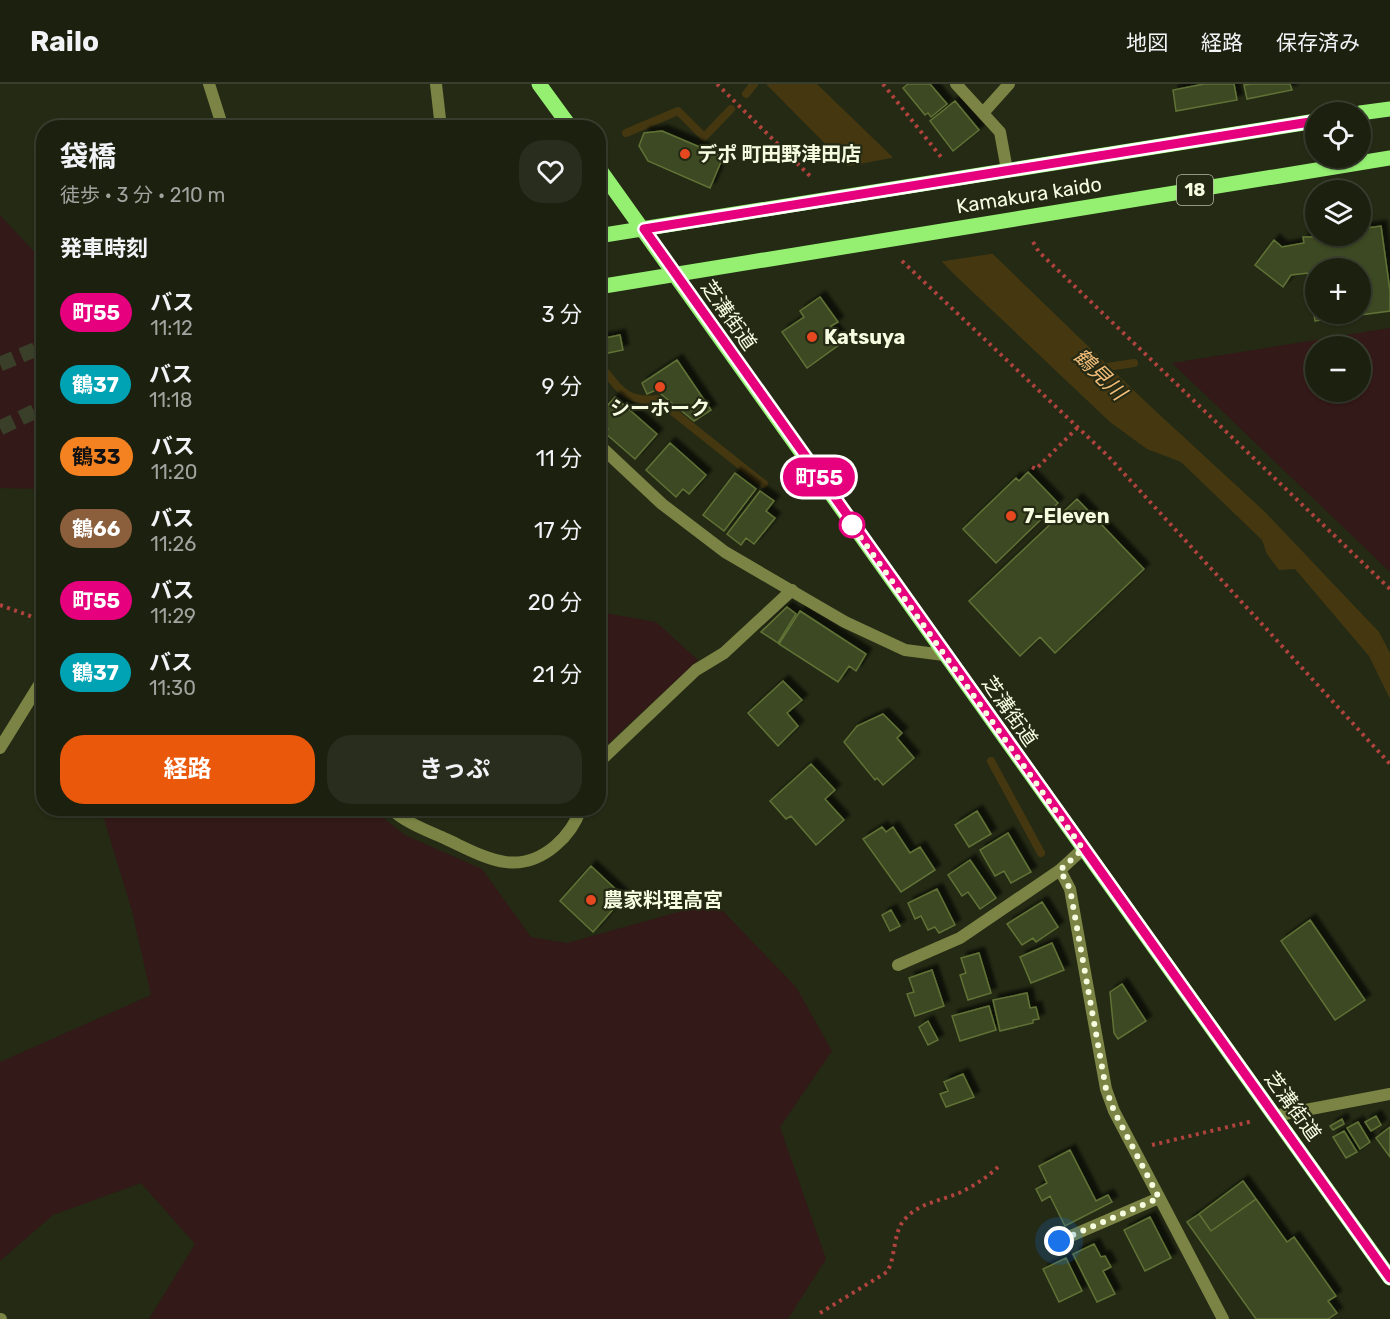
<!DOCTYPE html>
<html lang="ja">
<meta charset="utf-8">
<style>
:root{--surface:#1b200f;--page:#282d1d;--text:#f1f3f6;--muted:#a0a39e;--line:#393e2f;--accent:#ea580c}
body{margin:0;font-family:Rubik,"Noto Sans JP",sans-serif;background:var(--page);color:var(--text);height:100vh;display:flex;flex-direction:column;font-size:22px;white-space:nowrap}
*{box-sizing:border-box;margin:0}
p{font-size:20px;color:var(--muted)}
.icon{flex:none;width:33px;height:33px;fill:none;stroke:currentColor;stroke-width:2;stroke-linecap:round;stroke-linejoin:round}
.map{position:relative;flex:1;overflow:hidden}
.drawer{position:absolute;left:36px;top:36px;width:570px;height:696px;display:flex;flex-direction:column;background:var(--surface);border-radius:24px;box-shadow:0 2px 4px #0004,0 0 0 2px var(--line)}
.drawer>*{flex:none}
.badge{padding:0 12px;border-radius:20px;font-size:21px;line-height:39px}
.controls{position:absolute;left:1305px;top:18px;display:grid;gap:12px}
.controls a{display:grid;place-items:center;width:66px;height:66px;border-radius:50%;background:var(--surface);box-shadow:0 2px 4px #0004,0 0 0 2px var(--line);font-size:30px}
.you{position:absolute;width:30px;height:30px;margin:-15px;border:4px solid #fff;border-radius:50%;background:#1a73e8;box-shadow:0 0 0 9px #1a73e833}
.map>.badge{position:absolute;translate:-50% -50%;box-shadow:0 0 0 3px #fff}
h2{padding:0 24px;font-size:22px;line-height:54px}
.round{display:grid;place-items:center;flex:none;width:63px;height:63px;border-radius:24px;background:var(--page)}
.summary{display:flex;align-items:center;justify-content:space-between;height:102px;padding:0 24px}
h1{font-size:28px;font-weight:700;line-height:45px}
.action{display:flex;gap:12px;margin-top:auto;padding:12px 24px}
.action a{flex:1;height:69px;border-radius:24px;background:var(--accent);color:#fff;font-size:24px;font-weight:700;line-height:69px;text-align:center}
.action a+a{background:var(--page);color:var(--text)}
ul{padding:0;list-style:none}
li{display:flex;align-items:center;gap:18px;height:72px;padding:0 24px}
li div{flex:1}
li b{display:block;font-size:22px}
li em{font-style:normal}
li .badge{min-width:66px;font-weight:700;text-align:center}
header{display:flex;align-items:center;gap:36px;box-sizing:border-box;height:84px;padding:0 30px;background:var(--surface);border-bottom:2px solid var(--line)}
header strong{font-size:28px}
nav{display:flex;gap:33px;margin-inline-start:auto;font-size:21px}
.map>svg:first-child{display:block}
.green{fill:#331918;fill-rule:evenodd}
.water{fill:#453811}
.pier{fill:#242a14}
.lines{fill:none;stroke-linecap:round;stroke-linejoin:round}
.stream{stroke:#453811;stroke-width:8}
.building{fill:#3d4922;stroke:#607236;stroke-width:1.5;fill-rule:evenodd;filter:url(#shadow)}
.primary-tunnel{stroke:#393f28;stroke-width:15;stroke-dasharray:15 8;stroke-linecap:butt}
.path{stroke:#b1433e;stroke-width:4;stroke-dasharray:3 4.5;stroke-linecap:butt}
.service{stroke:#7b8444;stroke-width:12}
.minor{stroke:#7b8444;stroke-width:12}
.primary{stroke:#95f072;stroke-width:15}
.line-casing{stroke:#fff;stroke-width:14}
.line{stroke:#e6007e;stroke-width:9}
.walk{stroke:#f6fce0;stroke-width:6;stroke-dasharray:0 10.8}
.poi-dot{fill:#e74820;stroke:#242a14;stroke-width:2}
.stop-dot{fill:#fff;stroke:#e6007e;stroke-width:3}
.labels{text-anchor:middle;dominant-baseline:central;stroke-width:4.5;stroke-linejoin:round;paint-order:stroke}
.shield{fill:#242a14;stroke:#b7bda3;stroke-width:1.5}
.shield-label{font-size:18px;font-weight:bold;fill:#f6fce0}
.poi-label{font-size:20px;font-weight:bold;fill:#f6fce0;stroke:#242a14;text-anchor:start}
.street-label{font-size:20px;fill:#f6fce0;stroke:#242a14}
.water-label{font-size:21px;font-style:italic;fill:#f1bc79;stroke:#242a14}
</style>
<header>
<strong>Railo</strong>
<nav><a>地図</a><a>経路</a><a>保存済み</a></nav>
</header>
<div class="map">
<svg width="1390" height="1235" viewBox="0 0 1390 1235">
<defs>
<filter id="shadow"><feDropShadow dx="5.5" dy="-5.5" stdDeviation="1.5" flood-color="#0009"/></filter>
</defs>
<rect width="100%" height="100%" fill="#242a14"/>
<path class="green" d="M0,131l43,46v228l-43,-1z
M1390,244v244l-218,-209zM1360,262v46h-44v-46z
M599,528l57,10 42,38 -99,92z
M101,725h271l33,26 77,34 49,68 36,6 147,-41 82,85 36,64 -52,76 46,132 -38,60h-639l46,-75 -54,-61 -88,32 -53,46v-199l151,-67 -19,-84z"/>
<path class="water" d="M766,0h51l332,321 115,106 115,121 11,21v46l-21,-43 -74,-87 -16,1 -12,-16 -5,-14 -81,-78 -34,-13 -37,-27 -153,-145z"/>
<path class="pier" d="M897,73l100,96 -59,9 -95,-95z"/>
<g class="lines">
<path class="stream" d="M746,10l8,-10
M626,49l52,-22 26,26 27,-28
M598,278c19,24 26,41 59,37l107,85
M1101,284l33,-5
M991,677l50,92"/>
</g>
<path class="building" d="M908,0h22l17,20 -16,13 -3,-4 -3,2 -22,-27z
M1204,0h30l3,16 -61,11 -3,-21z
M1252,0h38l2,6 -45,9 -3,-14z
M955,17l24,29 -26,21 -23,-30z
M662,47l61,26 -13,31 -62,-27 -9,-15 5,-13z
M1381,142l9,65v20l-75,10 -7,-48 -17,2 -8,12 -28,-22 19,-25 8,7 22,-4 -1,-6 57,-1v-7zM1316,184h44v46h-44z
M820,213l18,25 -7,4 12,16 -36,26 -25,-36 22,-15 -4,-6z
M620,251l3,15 -20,4 -3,-15z
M677,276l34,50 -17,11 -38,-31 -9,4 -5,-11z
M615,313l42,37 -22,25 -30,-26 3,-4 -10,-8v-5z
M670,359l36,32 -17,19 -6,-5 -7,8 -30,-27z
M1028,388l30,31 -62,60 -33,-34 53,-51 3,3z
M735,389l21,16 -32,42 -21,-16z
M760,407l14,10 -8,10 9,7 -21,26 -8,-6 -5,7 -14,-11z
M1077,415l67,70 -89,84 -15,-16 -20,19 -51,-55z
M787,523l9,7 -18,29 -17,-11z
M800,527l66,43 -10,17 -7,-5 -11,16 -59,-38z
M783,597l19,19 -15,13 11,13 -20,20 -30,-33z
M883,630l19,19 -5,5 17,20 -31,27 -6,-7 -2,2 -31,-38 13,-16z
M811,680l24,26 -10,9 19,21 -28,25 -25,-29 -5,3 -16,-18z
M977,727l14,23 -22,13 -14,-22z
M882,743l4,5 7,-5 17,26 10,-6 15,23 -34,22 -38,-53z
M1008,749l23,39 -20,11 -7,-12 -9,5 -15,-26z
M970,776l26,38 -16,11 -12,-17 -6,4 -14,-21z
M591,782l33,31 -31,35 -33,-31z
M937,805l18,36 -16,8 -4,-6 -7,3 -7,-14 -6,3 -7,-16z
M1042,818l16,25 -22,15 -3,-4 -11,7 -15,-21z
M891,826l9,16 -10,5 -8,-16z
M1310,836l55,80 -30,20 -54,-79z
M1052,859l12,27 -33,13 -11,-26z
M979,869l12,40 -23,7 -8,-25 6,-2 -5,-15z
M932,886l12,36 -29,10 -8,-22 7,-2 -5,-14z
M1122,900l24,37 -28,18 -4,-6 -4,-41z
M1027,909l3,15 6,-1 3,12 -6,1v3l-33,8 -7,-31z
M989,922l7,24 -36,11 -8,-25z
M928,937l10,19 -10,5 -9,-18z
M963,990l11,23 -28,10 -6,-13 8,-3 -4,-9z
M1376,1032l5,9 -10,6 -6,-9z
M1342,1035l2,5 -11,6 -3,-4z
M1358,1038l12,20 -10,7 -13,-21z
M1390,1043v30l-14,-19z
M1344,1047l13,21 -11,6 -13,-21z
M1070,1066l26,51 12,-6 4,7 -47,24 -15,-30 -8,5 -6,-12 11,-6 -8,-17z
M1243,1097l13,18 -45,32 -12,-17z
M1256,1115l31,43 7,-5 42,59 -8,5 9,12 -9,6h-72l-69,-97 12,-8 12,17z
M1150,1133l21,41 -26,13 -21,-41z
M1094,1160l7,13 4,-1 6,11 -8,4 12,23 -18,8 -24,-48z
M1066,1174l16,33 -23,11 -16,-33z"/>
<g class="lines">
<path class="primary-tunnel" d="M0,280l44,-18
M0,344l44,-21"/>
<path class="path" d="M717,0l96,95
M883,0l58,73
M1033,158l6,10 351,337
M902,177l206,195 282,308
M1032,383l4,2 42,-42
M0,521l44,16
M1152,1061l101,-24
M820,1229l67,-41c9,-15 6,-41 18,-53 14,-16 35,-18 54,-26 15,-7 27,-15 39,-26"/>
<path class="service" d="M0,664l44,-71
M598,679l98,-93 28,-17 68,-63
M390,724c16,15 36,22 56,31 39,18 71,39 109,7 12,-10 21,-23 26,-38
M898,881l62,-27 100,-68
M1059,1157l100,-43
M0,1235h1"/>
<path class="minor" d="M209,0l14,44
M436,0l5,44
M956,0l44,48 7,38
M983,29l26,-29
M598,360l64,60 63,48 120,70 60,28 39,5
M1083,765l-23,21 10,19 36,200 8,22 109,208
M1274,1032l116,-22"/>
<path class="primary" d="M539,0l32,44
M1360,29l30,-4
M598,83l792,1111
M598,152l718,-115
M598,203l792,-129"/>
</g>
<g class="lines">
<g class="line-casing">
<path id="line" d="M1316,37l-672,108 746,1049"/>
</g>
<use href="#line" class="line"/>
<path class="walk" d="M852,441l-5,-7 236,331 -23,21 10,19 36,200 8,22 45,87 -100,43"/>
</g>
<g class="poi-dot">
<circle cx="685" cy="70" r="6"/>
<circle cx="812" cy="253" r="6"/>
<circle cx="660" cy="303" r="6"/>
<circle cx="1011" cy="432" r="6"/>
<circle cx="591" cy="816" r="6"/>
</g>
<circle class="stop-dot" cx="852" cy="441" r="12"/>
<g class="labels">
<rect class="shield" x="1177" y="91" width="36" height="30" rx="4.5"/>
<g class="shield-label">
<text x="1195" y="106">18</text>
</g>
<g class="poi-label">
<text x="697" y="70">デポ 町田野津田店</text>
<text x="824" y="253">Katsuya</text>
<text x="660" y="324" text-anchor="middle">シーホーク</text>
<text x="1023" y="432">7-Eleven</text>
<text x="603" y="816">農家料理高宮</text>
</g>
<g class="street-label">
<text transform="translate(1029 111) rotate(-9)">Kamakura kaido</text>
<text transform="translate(729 231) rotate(55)">芝溝街道</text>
<text transform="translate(1010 627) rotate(55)">芝溝街道</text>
<text transform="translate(1293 1022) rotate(54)">芝溝街道</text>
</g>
<g class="water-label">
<text transform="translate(1100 290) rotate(44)">鶴見川</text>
</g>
</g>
</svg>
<div class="controls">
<a><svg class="icon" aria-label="locate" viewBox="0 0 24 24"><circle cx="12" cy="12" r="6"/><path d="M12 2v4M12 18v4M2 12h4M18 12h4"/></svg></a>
<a><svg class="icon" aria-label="layers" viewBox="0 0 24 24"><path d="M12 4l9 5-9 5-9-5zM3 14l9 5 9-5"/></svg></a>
<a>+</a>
<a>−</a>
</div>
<div class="you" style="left:1059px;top:1157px"></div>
<b class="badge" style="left:819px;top:393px;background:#e6007e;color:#fff">町55</b>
<section class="drawer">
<div class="summary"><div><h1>袋橋</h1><p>徒歩 · 3 分 · 210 m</p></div><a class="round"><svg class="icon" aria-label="heart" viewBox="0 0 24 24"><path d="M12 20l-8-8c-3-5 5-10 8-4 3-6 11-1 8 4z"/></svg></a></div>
<h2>発車時刻</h2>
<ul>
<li><span class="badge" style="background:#e6007e;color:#fff">町55</span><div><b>バス</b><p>11:12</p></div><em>3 分</em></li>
<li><span class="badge" style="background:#00a3b4;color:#fff">鶴37</span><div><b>バス</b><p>11:18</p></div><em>9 分</em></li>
<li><span class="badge" style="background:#f58220;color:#111">鶴33</span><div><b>バス</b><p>11:20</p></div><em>11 分</em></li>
<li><span class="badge" style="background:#8b5e3c;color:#fff">鶴66</span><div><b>バス</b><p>11:26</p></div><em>17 分</em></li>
<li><span class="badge" style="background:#e6007e;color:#fff">町55</span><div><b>バス</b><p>11:29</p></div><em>20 分</em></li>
<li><span class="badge" style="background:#00a3b4;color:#fff">鶴37</span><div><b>バス</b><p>11:30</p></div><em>21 分</em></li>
</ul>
<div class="action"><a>経路</a><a>きっぷ</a></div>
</section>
</div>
